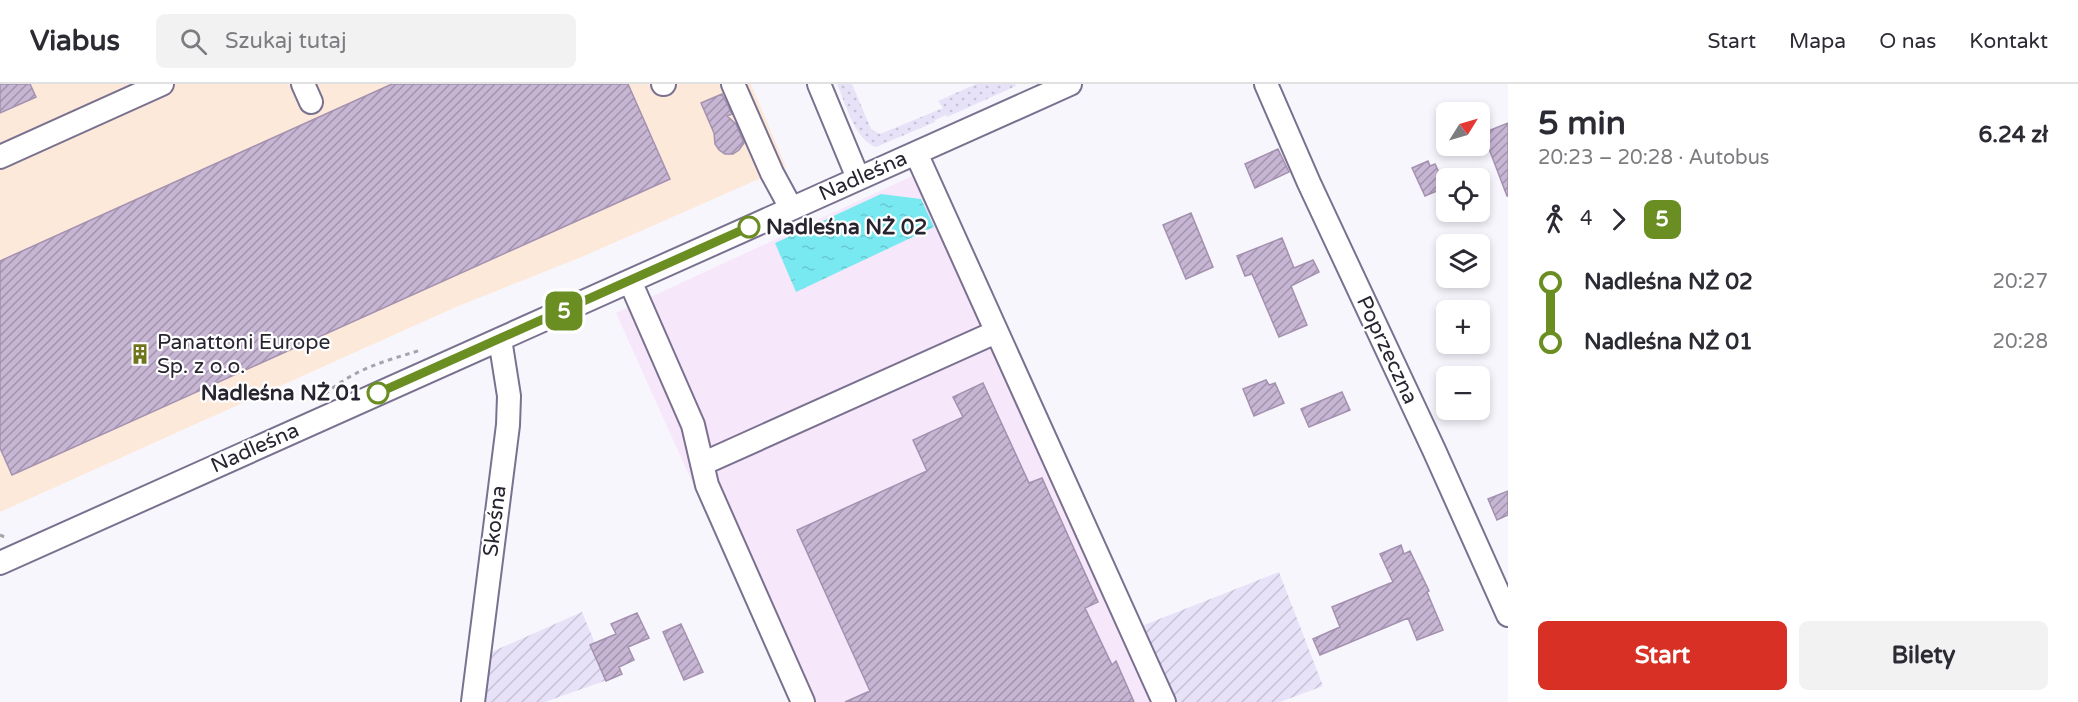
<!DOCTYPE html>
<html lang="pl">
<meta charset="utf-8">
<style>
:root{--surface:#fff;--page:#f2f2f3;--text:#2b2b33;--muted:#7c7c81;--line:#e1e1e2;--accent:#d93025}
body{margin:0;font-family:"Varela Round",sans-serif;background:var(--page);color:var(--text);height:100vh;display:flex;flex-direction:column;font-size:22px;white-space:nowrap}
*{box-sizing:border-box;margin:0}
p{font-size:20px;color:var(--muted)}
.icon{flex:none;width:33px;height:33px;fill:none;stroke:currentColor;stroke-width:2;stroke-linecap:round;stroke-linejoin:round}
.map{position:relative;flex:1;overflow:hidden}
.details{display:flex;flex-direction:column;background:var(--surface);width:570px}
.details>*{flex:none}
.badge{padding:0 12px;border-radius:9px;font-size:21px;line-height:39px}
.needle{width:39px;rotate:53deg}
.tools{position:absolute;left:1436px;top:18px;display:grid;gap:12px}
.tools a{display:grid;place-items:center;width:54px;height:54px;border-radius:9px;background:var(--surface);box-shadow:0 3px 9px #0003;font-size:30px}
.map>.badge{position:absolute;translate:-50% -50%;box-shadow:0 0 0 3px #fff}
.legs{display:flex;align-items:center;gap:9px;height:66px;padding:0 30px;font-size:20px}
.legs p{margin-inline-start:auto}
.overview{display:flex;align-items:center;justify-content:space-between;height:102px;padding:0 30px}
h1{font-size:33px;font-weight:700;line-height:45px}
.button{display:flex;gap:12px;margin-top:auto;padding:12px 30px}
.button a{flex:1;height:69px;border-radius:9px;background:var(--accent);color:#fff;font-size:24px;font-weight:700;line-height:69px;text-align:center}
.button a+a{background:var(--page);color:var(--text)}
ul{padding:0 30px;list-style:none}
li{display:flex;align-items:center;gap:21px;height:60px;font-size:22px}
li i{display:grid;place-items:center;width:9px;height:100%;margin:0 8px;background:currentColor}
li i::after{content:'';width:15px;height:15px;margin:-8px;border:4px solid;border-radius:50%;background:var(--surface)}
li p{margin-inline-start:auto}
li:first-child i{background:linear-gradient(#0000 50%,currentColor 0)}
li:last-child i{background:linear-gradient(currentColor 50%,#0000 0)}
header{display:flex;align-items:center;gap:36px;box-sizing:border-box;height:84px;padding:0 30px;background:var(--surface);border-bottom:2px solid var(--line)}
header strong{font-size:28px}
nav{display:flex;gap:33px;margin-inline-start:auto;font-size:21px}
.search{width:420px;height:54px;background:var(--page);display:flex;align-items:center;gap:15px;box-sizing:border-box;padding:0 21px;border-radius:9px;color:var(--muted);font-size:22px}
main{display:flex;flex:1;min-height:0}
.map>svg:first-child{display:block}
.commercial{fill:#fde9da}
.industrial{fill:#f7e7fa}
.grass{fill:url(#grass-dots)}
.garden{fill:url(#garden-furrows)}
.water{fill:url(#water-ripples)}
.building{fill:url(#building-hatch);stroke:#a391af;stroke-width:1.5}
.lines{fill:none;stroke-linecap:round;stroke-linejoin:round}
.minor-casing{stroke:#79718f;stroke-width:26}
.path{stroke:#a6a3ac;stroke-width:3;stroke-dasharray:4.5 4.5;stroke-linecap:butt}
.minor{stroke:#fff;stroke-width:22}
.line-1-casing{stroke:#fff;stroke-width:14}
.line-1{stroke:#6b8e23;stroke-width:9}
.stop-1-dot{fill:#fff;stroke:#6b8e23;stroke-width:3}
.labels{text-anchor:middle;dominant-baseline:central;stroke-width:4.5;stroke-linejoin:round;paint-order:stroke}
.street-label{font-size:21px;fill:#282531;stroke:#fff}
.stop-label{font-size:21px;font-weight:bold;fill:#282531;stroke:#fff;text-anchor:start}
.poi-label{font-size:21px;fill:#282531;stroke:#fff;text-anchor:start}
</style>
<header>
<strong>Viabus</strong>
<div class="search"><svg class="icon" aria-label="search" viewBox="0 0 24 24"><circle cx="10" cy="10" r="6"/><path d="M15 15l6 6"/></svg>Szukaj tutaj</div>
<nav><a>Start</a><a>Mapa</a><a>O nas</a><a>Kontakt</a></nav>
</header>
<main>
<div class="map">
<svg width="1508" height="618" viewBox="0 0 1508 618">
<defs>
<pattern id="grass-dots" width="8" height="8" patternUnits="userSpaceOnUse" patternTransform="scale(1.5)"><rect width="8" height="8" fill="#e7e2f8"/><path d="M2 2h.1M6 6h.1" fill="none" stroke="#c6c2d5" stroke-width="1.8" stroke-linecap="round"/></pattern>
<pattern id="garden-furrows" width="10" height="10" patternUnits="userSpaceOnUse" patternTransform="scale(1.5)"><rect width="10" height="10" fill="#e7e2f8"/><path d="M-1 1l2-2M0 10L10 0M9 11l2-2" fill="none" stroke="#c6c2d5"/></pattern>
<pattern id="water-ripples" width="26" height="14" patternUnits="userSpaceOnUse" patternTransform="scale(1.5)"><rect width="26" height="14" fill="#79e9f1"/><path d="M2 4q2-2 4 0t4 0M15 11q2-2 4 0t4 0" fill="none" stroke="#69c8cf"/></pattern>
<pattern id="building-hatch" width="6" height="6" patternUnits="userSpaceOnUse" patternTransform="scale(1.5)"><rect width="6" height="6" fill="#c7b5d4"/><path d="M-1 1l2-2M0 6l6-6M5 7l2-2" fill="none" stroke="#a293ad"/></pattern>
</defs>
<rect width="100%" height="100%" fill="#f8f6fd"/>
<path class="commercial" d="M0,0h751l35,83 -202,89 -128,51 -456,205z"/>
<path class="industrial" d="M932,83l242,535h-383l-175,-389z"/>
<path class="grass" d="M837,0h15l19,45 9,5 63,-26 -5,-7 38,-17h39l1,2 -69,31 -1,-2 -11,5v2l-59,25c-22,-8 -30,-43 -39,-63z"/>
<path class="garden" d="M1279,488l44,114 -43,16h-109l-32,-75z
M582,528l28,67 -65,23h-62l4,-48z"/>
<path class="water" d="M881,110l40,5 13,28 -138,65 -21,-49z"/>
<path class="building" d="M0,0h30l6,13 -36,16z
M392,0h236l42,95 -658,296 -12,-27v-187z
M722,10l10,20 -5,2 9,8 8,19 -5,7 -6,4h-8l-6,-4 -4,-6 -1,-11 -13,-30z
M1508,39v73h-1l-24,-63z
M1278,65l11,23 -34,16 -10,-24z
M1428,77l2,5 5,-2 11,23 -21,9 -13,-28z
M1191,129l22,54 -27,12 -23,-54z
M1282,154l12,30 19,-8 6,12 -28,14 16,39 -28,12 -27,-63 -7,2 -8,-20z
M1266,296l3,5 6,-2 9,20 -30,13 -11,-27z
M983,299l46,100 13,-5 56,124 -13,6 27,57 4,-4 18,41h-289l25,-11 -73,-161 130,-59 -14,-31 50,-23 -10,-20z
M1342,308l8,18 -41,17 -8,-18z
M1508,407v24l-11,5 -9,-21z
M1401,461l3,9 6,-3 19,40 -2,1 16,38 -26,10 -9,-22 -88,37 -7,-16 27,-12 -8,-20 61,-25 -13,-28z
M637,529l12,25 -21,9 6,13 -15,7 3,7 -16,7 -16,-36 26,-11 -5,-10z
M681,540l22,48 -19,8 -21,-48z"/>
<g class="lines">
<g class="minor-casing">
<path id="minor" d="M303,0l8,18
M663,0h1
M733,0l39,89 19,35
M819,0l39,94
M1266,0l43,99 125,267 74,165
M916,69l248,549
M0,73l162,-73
M630,197l63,144 14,60 96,217
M702,380l294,-132
M0,479l1070,-479
M473,618l35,-277 1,-29 -9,-57"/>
</g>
<path class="path" d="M325,310c32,-26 57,-32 96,-44
M0,451l7,3"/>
<use href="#minor" class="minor"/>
</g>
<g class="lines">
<g class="line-1-casing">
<path id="line-1" d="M378,309l371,-166"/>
</g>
<use href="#line-1" class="line-1"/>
</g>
<defs>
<g id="building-bare" transform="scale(1.62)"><path d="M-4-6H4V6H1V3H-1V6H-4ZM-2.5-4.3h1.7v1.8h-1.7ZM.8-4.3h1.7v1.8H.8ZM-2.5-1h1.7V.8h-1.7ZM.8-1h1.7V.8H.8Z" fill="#70751d" stroke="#fff" stroke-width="2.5" paint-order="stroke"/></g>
</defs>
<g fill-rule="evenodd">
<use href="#building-bare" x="140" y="270"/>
</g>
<g class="stop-1-dot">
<circle cx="749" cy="143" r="10"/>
<circle cx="378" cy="309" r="10"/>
</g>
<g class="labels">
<g class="street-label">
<text transform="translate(863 92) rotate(-24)">Nadleśna</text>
<text transform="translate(1387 266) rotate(65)">Poprzeczna</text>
<text transform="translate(255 364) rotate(-24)">Nadleśna</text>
<text transform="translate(495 437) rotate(-83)">Skośna</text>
</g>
<g class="stop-label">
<text x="766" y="143">Nadleśna NŻ 02</text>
<text x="362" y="309" text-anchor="end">Nadleśna NŻ 01</text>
</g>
<g class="poi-label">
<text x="157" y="258">Panattoni Europe<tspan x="157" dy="24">Sp. z o.o.</tspan></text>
</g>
</g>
</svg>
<div class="tools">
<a><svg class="needle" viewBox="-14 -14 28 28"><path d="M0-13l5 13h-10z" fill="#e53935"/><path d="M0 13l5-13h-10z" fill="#7c7c81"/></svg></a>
<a><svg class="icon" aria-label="locate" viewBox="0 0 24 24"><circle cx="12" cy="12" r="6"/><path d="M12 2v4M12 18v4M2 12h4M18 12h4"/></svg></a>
<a><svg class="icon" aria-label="layers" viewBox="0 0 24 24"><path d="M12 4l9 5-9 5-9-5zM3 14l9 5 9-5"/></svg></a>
<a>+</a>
<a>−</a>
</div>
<b class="badge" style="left:564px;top:227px;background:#6b8e23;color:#fff">5</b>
</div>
<section class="details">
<div class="overview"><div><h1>5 min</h1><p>20:23 – 20:28 · Autobus</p></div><b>6.24 zł</b></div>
<div class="legs"><svg class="icon" aria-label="walk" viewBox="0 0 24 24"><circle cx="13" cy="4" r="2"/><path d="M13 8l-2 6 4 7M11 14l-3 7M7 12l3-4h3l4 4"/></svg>4<svg class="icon" aria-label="forward" viewBox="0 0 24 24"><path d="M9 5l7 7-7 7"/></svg><b class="badge" style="background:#6b8e23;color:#fff">5</b></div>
<ul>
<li><i style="color:#6b8e23"></i><b>Nadleśna NŻ 02</b><p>20:27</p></li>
<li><i style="color:#6b8e23"></i><b>Nadleśna NŻ 01</b><p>20:28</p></li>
</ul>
<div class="button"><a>Start</a><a>Bilety</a></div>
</section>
</main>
